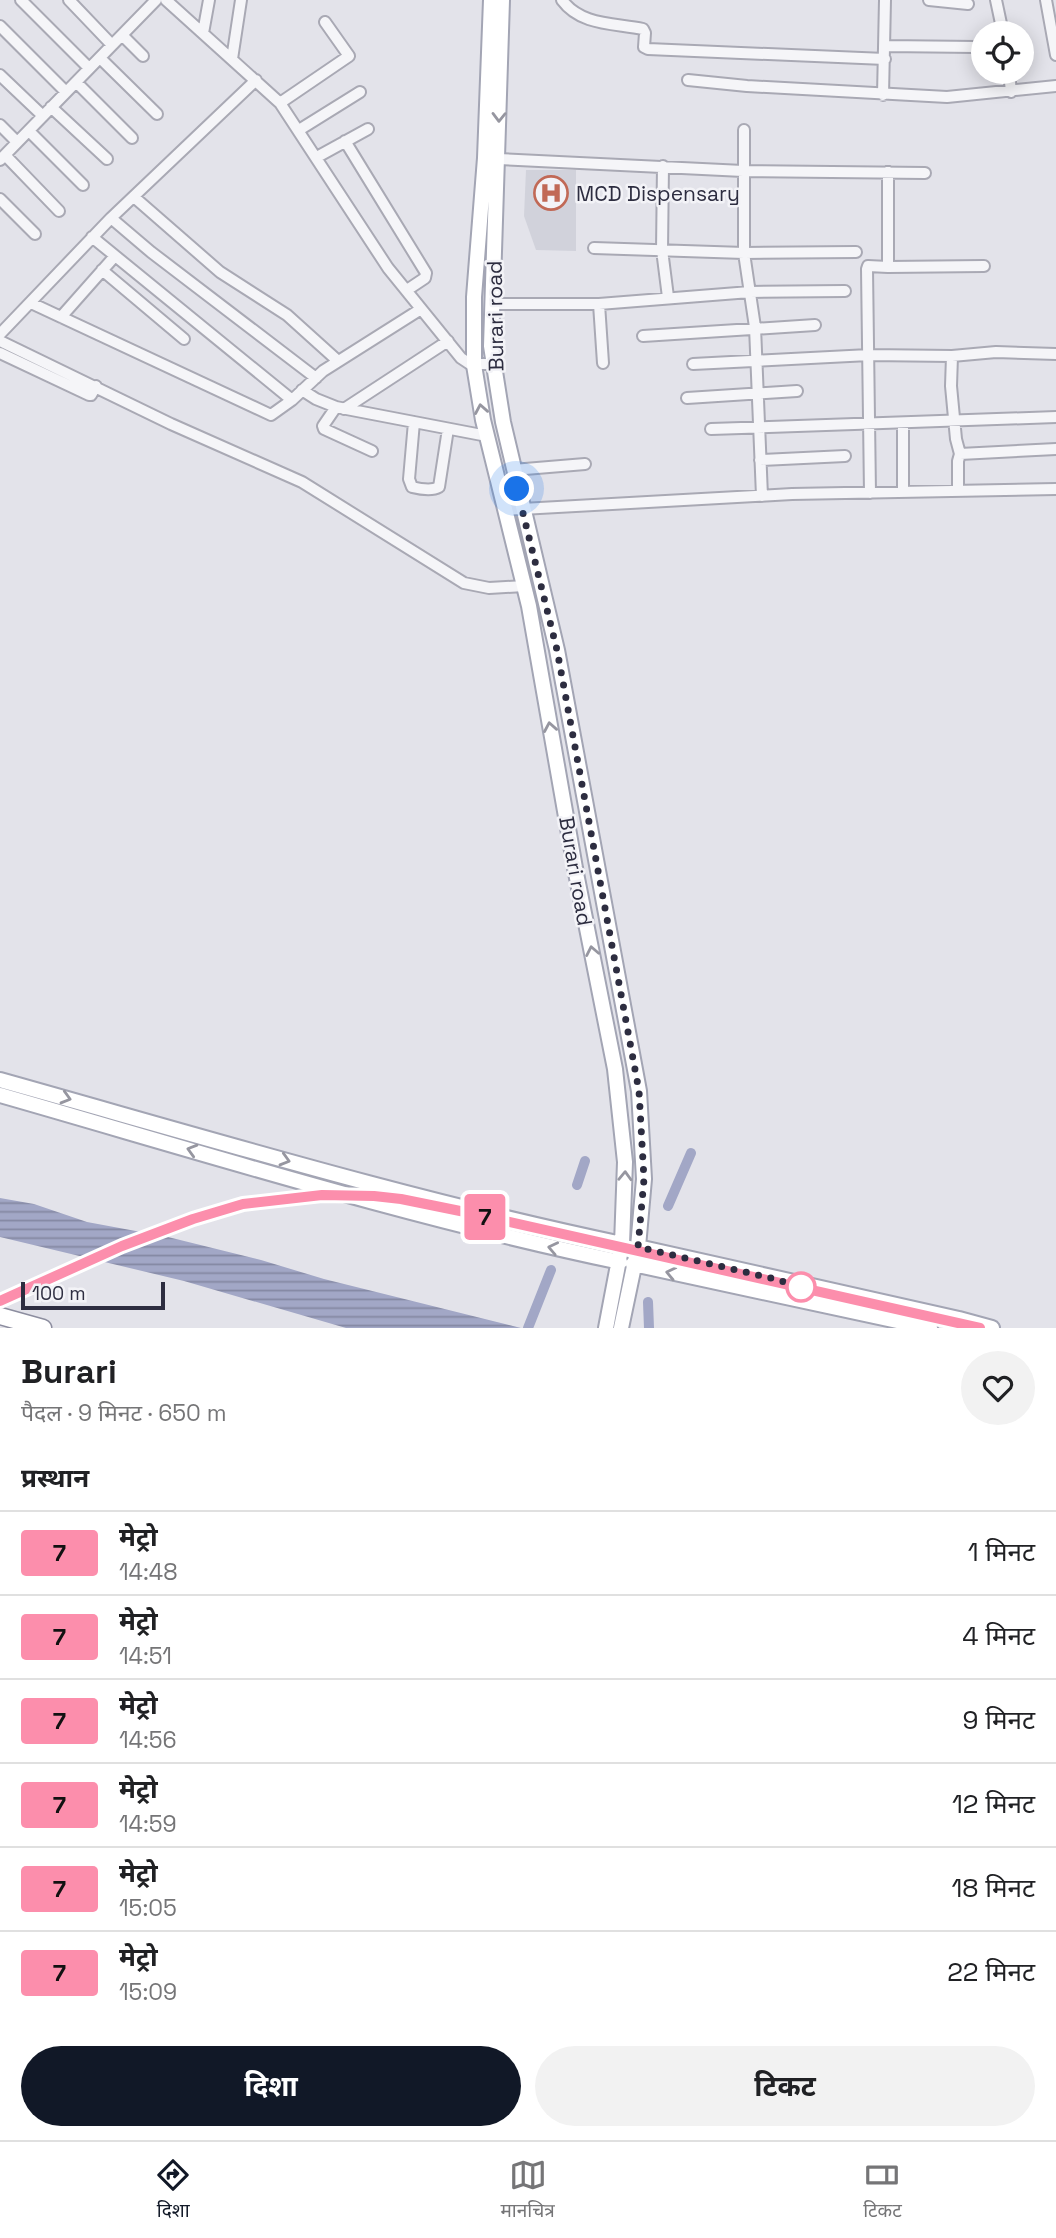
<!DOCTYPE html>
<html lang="hi">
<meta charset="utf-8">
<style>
:root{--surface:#fff;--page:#f2f2f2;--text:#202124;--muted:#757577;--line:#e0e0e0;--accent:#111827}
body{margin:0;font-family:"Space Grotesk","Noto Sans Devanagari",sans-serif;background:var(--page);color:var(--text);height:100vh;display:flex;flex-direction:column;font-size:26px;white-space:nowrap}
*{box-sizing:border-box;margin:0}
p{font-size:23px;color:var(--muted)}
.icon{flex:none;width:38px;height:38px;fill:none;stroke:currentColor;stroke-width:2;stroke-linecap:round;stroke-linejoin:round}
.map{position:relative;height:1328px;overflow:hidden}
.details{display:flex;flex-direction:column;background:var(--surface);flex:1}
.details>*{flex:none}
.badge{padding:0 14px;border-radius:5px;font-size:24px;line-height:46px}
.fabs{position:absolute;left:971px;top:21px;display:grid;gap:14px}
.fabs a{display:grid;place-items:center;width:63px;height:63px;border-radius:50%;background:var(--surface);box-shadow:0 4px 18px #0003;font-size:35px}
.scale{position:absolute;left:21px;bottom:18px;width:144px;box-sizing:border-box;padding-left:7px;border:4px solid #2d2d40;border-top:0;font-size:19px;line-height:24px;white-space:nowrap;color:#2d2d40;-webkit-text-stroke:5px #f3f3f7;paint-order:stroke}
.you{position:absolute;width:35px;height:35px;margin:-18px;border:5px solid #fff;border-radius:50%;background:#1a73e8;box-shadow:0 0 0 10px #1a73e833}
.map>.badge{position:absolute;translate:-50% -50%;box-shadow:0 0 0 4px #fff}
h2{padding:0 21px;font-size:26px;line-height:63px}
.round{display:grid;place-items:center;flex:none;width:74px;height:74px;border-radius:37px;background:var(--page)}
.summary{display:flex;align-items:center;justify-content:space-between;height:119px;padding:0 21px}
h1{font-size:33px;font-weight:700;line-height:52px}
.button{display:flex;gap:14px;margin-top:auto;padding:14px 21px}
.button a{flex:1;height:80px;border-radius:42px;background:var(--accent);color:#fff;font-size:28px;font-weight:700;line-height:80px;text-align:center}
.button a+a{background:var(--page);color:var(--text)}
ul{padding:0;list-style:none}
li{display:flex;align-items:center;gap:21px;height:84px;padding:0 21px;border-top:2px solid var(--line)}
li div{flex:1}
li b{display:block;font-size:26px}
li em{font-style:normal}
li .badge{min-width:77px;font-weight:700;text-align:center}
.dock{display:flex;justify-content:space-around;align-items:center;height:98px;border-top:2px solid var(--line);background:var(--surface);font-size:19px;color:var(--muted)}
.dock a{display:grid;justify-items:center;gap:4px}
.dock .current{color:var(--accent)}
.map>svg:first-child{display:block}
.built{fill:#d1d2db}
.water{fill:url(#water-rules)}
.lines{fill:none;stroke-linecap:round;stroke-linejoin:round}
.canal{stroke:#a2a7c6;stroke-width:10}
.minor-casing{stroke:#a9a9b4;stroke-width:14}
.major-casing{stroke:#a3a5b4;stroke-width:18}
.highway-casing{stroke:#8c8d9f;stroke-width:19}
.minor{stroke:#f5f5f8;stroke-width:10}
.major{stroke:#fff;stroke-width:14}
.highway{stroke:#fff;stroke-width:16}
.rail-casing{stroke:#7e7f92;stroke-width:5}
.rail{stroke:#f3f3f7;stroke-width:2.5;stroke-dasharray:8;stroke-linecap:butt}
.oneway{stroke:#9696a0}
.line-casing{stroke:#fff;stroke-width:16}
.line{stroke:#fc8eac;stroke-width:10}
.walk{stroke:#2d2d40;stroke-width:7;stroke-dasharray:0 12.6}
.stop-dot{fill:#fff;stroke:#fc8eac;stroke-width:3.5}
.labels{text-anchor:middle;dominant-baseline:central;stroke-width:5;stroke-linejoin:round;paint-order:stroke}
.poi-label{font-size:21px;fill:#2d2d40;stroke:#f3f3f7;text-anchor:start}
.street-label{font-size:21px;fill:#2d2d40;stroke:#f3f3f7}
</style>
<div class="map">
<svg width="1056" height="1328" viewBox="0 0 1056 1328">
<defs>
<pattern id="water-rules" width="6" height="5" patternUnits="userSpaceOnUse" patternTransform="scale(1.75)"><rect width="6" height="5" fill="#a2a7c6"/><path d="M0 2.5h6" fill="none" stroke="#8488a2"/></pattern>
</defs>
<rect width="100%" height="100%" fill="#e3e3ea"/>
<path class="built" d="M526,170h50v81l-40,-1 -12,-34z"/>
<path class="water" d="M0,1198l34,6 53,18 81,15 93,23 63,19 197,49h-175l-162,-47 -184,-44z"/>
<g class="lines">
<path class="canal" d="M577,1185l8,-24
M668,1206l23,-53
M648,1302l1,26
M528,1328l23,-58"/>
<g class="minor-casing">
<path id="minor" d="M21,0l68,68
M69,0l43,45
M166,0l114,103 108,165 73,90 9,6h24
M562,0c19,26 53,23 81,29l2,4 -1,14 4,2 237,10
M929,0l39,4
M996,0l7,33
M1046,0l10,55
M0,26l66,66
M203,33l6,-33
M122,35l21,21
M885,46l91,1
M100,58l57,56
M232,59l9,-59
M1009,72l2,20
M0,75l43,41
M688,80l59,6 200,11 109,-11
M76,82l56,56
M883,95l2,-95
M280,103l69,-47 -24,-34
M51,107l56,52
M0,125l17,17
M299,130l61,-38
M744,130v123l112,-1
M29,131l54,54
M345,141l81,132 -1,5 -18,12
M5,155l54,56
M317,157l51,-28
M498,159l245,12 182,2
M0,160l156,-160
M663,166l-1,84 6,47
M888,172v95l96,-1
M134,197l86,75 67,43 51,46
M0,199l35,35
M111,218l40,34 165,126
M92,237l200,163
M594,248l150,5 11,74 7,169
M102,270l82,69
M31,303l240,112 21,-15 31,-29 98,-62
M493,304h106l151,-12 95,-1
M599,304l4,59
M61,317l54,-61
M0,334l111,-116 145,-138
M643,336l172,-11
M0,341l171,83 131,58 162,101 25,5 35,-2
M0,353l89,42h2l5,-9
M952,356l-1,30 5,53 4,15 -2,7v30
M693,364l176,-9 83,1 44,-4 60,2
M302,390l14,9 20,8 151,29
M687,398l110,-7
M336,407l-13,19 1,3 48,22
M344,409l104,-68
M414,422l-5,57 3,8c8,2 20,4 27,0l9,-58
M903,423v69
M711,429l345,-12
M960,454l96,-5
M760,460l85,-4
M513,470l72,-6
M870,493l-3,-224 1,-3 20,1
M505,510l287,-16 264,-5"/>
</g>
<g class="major-casing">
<path id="major" d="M491,0l-6,158 -11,139v68l9,55 46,186 46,262 40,201 10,93 -3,82 -16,84
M502,0l-11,346 12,76 54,228 82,441 5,88 -6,68 -17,81
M0,1080c207,58 412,120 622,164
M0,1095c206,59 410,123 620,167
M638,1247l321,72 33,9
M633,1264l297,64"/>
</g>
<g class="highway-casing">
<path id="highway" d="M0,1316l43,12"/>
</g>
<use href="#minor" class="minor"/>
<use href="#major" class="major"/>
<use href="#highway" class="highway"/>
<g class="rail-casing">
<path id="rail" d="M0,1301l122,-55 71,-27 50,-15 79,-9 52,1 27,3 64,13 515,116"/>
</g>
<use href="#rail" class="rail"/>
</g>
<defs><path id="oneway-chevron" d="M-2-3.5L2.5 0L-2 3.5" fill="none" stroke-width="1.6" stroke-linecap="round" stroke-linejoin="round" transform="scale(1.75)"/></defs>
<g class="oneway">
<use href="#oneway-chevron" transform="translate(499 117) rotate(91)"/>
<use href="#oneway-chevron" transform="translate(481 409) rotate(-100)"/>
<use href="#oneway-chevron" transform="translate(550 727) rotate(-100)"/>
<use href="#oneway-chevron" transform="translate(592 951) rotate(-101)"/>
<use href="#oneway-chevron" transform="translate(66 1098) rotate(16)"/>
<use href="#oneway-chevron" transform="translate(192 1150) rotate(-164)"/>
<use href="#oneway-chevron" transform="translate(285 1160) rotate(16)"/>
<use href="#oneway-chevron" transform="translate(625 1176) rotate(-88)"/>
<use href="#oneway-chevron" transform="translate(553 1248) rotate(-168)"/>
<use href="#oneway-chevron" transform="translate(671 1273) rotate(-167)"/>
</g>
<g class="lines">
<g class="line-casing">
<path id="line" d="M0,1301l122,-55 71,-27 50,-15 79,-9 52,1 27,3 64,13 515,116"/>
</g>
<use href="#line" class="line"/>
<path class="walk" d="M517,489l40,161 82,441 5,88 -6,68 137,32 26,8"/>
</g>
<defs>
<g id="hospital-ring" transform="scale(1.75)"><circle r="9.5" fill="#f3f3f7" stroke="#c16956" stroke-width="1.5"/><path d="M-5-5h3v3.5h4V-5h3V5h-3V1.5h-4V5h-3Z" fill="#c16956"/></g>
</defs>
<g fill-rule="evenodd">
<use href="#hospital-ring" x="551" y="193"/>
</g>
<circle class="stop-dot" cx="801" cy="1287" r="14"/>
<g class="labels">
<g class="poi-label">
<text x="576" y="193">MCD Dispensary</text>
</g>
<g class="street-label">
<text transform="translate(495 316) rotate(-91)">Burari road</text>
<text transform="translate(576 871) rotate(80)">Burari road</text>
</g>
</g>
</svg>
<div class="fabs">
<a><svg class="icon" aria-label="locate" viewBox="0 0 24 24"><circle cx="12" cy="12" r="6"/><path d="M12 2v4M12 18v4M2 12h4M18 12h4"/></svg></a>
</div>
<div class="scale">100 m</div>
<div class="you" style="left:517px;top:489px"></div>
<b class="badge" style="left:485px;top:1217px;background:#fc8eac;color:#111">7</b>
</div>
<section class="details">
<div class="summary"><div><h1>Burari</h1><p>पैदल · 9 मिनट · 650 m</p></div><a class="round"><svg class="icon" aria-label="heart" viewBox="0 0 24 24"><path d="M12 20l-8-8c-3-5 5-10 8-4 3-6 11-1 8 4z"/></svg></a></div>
<h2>प्रस्थान</h2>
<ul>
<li><span class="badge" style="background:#fc8eac;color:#111">7</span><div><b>मेट्रो</b><p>14:48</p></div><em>1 मिनट</em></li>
<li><span class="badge" style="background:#fc8eac;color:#111">7</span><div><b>मेट्रो</b><p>14:51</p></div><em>4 मिनट</em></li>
<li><span class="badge" style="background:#fc8eac;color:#111">7</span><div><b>मेट्रो</b><p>14:56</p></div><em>9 मिनट</em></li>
<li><span class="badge" style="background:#fc8eac;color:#111">7</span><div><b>मेट्रो</b><p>14:59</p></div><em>12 मिनट</em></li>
<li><span class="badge" style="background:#fc8eac;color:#111">7</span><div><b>मेट्रो</b><p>15:05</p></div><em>18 मिनट</em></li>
<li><span class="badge" style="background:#fc8eac;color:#111">7</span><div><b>मेट्रो</b><p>15:09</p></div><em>22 मिनट</em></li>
</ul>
<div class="button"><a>दिशा</a><a>टिकट</a></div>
</section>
<nav class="dock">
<a class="current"><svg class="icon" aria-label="directions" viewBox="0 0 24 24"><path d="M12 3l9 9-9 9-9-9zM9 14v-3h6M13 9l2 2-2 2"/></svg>दिशा</a>
<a><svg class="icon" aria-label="map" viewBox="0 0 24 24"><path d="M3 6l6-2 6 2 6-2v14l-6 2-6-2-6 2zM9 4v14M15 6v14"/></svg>मानचित्र</a>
<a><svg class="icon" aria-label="tickets" viewBox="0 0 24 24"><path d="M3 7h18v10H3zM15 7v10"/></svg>टिकट</a>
</nav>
